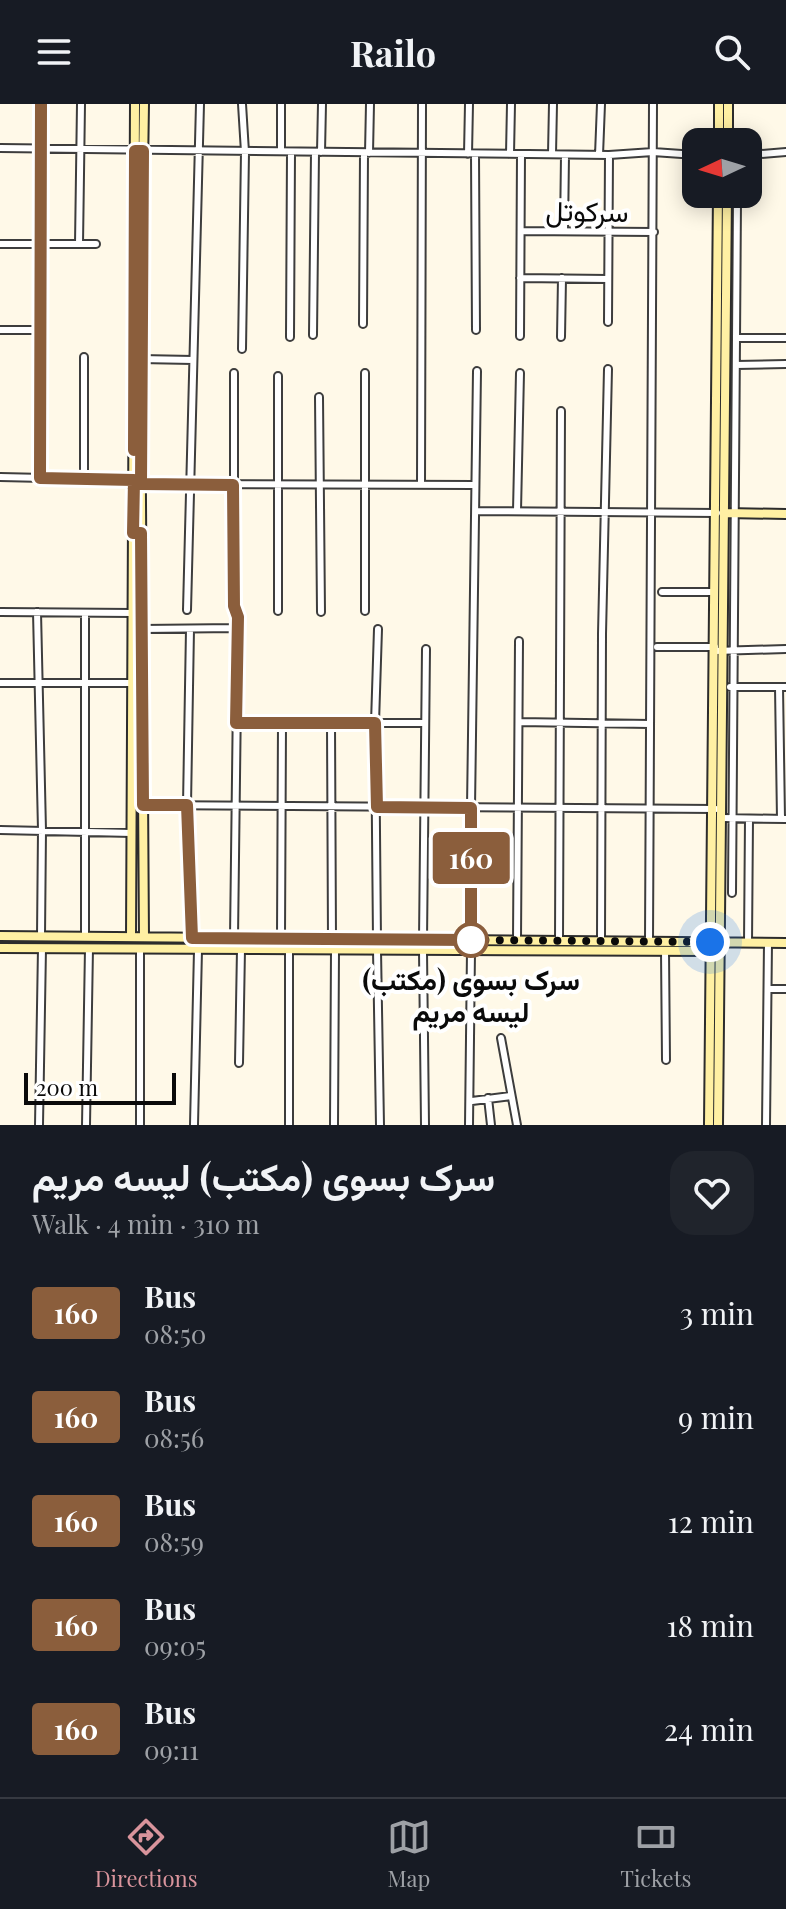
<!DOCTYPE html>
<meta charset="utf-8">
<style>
:root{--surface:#171b24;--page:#20242c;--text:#f1f3f6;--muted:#9ea1a6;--line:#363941;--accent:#d9949c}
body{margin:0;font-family:"Playfair Display",Vazirmatn,serif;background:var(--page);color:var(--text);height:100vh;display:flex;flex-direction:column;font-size:30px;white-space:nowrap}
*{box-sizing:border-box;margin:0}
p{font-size:26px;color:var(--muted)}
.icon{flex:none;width:44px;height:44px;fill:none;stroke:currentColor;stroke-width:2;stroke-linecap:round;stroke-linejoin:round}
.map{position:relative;height:1021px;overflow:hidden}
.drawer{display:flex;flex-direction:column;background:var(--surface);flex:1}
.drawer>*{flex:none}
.badge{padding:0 16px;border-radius:6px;font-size:28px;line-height:52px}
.needle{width:52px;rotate:266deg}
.buttons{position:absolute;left:682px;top:24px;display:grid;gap:16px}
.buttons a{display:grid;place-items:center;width:80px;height:80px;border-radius:16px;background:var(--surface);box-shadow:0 4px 20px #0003;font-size:40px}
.scale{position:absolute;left:24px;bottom:20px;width:152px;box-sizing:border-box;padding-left:8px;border:4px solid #0a0a0a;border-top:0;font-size:22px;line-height:28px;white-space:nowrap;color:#0a0a0a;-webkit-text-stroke:6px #fff;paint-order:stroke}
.you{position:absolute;width:40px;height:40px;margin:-20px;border:6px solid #fff;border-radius:50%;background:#1a73e8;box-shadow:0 0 0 12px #1a73e833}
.map>.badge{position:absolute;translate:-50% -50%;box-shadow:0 0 0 4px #fff}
.round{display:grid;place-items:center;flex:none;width:84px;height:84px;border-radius:24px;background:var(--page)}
.summary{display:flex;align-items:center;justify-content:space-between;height:136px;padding:0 32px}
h1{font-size:38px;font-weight:700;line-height:60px}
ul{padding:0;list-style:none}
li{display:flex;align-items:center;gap:24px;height:104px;padding:0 32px}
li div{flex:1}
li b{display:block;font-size:30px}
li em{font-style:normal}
li .badge{min-width:88px;font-weight:700;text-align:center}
header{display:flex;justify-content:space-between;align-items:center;height:104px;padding:0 32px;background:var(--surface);font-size:36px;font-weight:700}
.menu{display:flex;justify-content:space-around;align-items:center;height:112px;border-top:2px solid var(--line);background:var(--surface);font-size:22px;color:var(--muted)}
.menu a{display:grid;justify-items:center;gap:4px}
.menu .active{color:var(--accent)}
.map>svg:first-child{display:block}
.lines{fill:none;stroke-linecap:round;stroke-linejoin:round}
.street-casing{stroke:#3d3d3d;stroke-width:10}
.secondary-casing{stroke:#2c2c2c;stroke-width:12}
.street{stroke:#fff;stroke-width:6}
.secondary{stroke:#fff0a3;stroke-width:8}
.line-casing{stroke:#fff;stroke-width:18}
.line{stroke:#8b5e3c;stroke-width:12}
.walk{stroke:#0a0a0a;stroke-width:8;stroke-dasharray:0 14.4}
.stop-dot{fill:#fff;stroke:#8b5e3c;stroke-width:4}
.labels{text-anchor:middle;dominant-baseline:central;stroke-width:8;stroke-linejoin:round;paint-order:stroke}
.street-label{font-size:28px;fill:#0a0a0a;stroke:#fff}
.stop-label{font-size:28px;font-weight:bold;fill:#0a0a0a;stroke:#fff}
</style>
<header><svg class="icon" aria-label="menu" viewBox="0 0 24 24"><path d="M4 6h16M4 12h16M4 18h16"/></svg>Railo<svg class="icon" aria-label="search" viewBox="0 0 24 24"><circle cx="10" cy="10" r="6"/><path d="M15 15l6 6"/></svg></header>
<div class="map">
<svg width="786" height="1021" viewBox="0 0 786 1021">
<rect width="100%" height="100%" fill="#fff9e8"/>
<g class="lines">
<g class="street-casing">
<path id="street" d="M0,44l609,7 44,-3 43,3
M281,47v-47
M321,48l1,-48
M369,49l1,-49
M468,50l1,-50
M475,50l1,176
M510,50l1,-50
M552,50l1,-50
M599,51l2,-51
M748,51l38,-3
M521,127l133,1
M564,127l1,-76
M0,140h96
M79,140l2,-140
M520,174l88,1
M608,218l1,-167
M363,220l1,-171
M0,226h40
M313,231l2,-183
M520,232l1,-182
M290,233l1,-185
M561,233l1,-59
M736,234h50
M242,245l3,-197 -3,-48
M84,253v121
M140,255l53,1
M736,261l50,-1
M234,269v233l4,11 -4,321
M365,269v238
M319,293l2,215
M0,373l134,3
M40,374l1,-374
M141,380l334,1
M421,381l1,-381
M476,407l241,2
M517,407l3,-138
M662,488h53
M187,506l13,-506
M278,507v-235
M0,508l133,1
M37,508l5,218 -1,106
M85,509v324
M141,525l96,-1
M190,525l-3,176 5,133
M657,543h58
M715,547l71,-2
M0,579h133
M730,583h56
M779,583l2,132
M519,618l131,2
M236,619h187
M331,620l1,215
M143,701l573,4
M722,714l64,1
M0,726l132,3
M732,789l5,-692
M281,834l1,-215
M377,836l-2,-217 3,-94
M471,836v-132l6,-437
M423,837l3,-292
M517,837l2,-300
M559,837l2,-530
M601,837l1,-307 6,-265
M649,837l4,-837
M748,839l1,-124
M140,845v176
M377,846l3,175
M423,847l2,174
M665,847l1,109
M768,885h18
M501,934l16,87
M239,959l2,-114
M488,994l3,27
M472,997l39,-5
M39,1021l3,-177
M86,1021l3,-177
M194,1021l4,-175
M289,1021v-176
M334,1021l1,-175
M469,1021l2,-174
M766,1021l2,-182"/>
</g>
<g class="secondary-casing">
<path id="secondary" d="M144,0l-4,255 4,578
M719,38v-38
M728,38v-38
M726,409l60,1
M0,832l786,7
M131,833l4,-833
M0,844l713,3
M709,1021l9,-931
M718,1021l9,-931"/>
</g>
<use href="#street" class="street"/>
<use href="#secondary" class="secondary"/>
</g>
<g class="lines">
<g class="line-casing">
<path id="line" d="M41,0l-1,374 94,2 -1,53h8l2,272h44l5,133 279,2v-132l-94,-1 -2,-84h-139l2,-106 -4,-11 -1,-121 -92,-1 2,-333h-8l-1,299"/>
</g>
<use href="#line" class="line"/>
<path class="walk" d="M471,836l239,2"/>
</g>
<circle class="stop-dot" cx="471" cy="836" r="16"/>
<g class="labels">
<g class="street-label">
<text transform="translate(587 106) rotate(1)">سرکوتل</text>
</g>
<g class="stop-label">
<text x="471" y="874">سرک بسوی (مکتب)<tspan x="471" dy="32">لیسه مریم</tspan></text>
</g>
</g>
</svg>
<div class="buttons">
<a><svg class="needle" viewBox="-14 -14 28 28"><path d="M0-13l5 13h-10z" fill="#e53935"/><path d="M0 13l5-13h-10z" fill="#9ea1a6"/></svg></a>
</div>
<div class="scale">200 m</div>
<div class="you" style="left:710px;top:838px"></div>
<b class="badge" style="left:471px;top:754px;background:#8b5e3c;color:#fff">160</b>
</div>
<section class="drawer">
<div class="summary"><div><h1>سرک بسوی (مکتب) لیسه مریم</h1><p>Walk · 4 min · 310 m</p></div><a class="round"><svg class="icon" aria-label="heart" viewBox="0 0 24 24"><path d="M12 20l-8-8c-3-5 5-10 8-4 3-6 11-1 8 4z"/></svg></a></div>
<ul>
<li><span class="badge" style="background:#8b5e3c;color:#fff">160</span><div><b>Bus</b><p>08:50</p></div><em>3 min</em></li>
<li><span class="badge" style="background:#8b5e3c;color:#fff">160</span><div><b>Bus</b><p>08:56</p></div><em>9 min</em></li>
<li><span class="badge" style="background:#8b5e3c;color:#fff">160</span><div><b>Bus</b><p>08:59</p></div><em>12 min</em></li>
<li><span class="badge" style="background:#8b5e3c;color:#fff">160</span><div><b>Bus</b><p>09:05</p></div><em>18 min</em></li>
<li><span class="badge" style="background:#8b5e3c;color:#fff">160</span><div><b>Bus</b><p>09:11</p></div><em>24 min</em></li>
</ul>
</section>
<nav class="menu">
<a class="active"><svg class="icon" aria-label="directions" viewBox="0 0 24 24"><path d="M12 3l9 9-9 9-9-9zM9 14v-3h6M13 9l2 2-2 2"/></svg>Directions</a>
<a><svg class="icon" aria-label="map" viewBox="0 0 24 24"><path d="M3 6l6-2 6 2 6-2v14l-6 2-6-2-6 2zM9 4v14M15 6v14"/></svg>Map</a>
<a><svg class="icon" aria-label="tickets" viewBox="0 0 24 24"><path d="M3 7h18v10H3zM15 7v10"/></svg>Tickets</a>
</nav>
